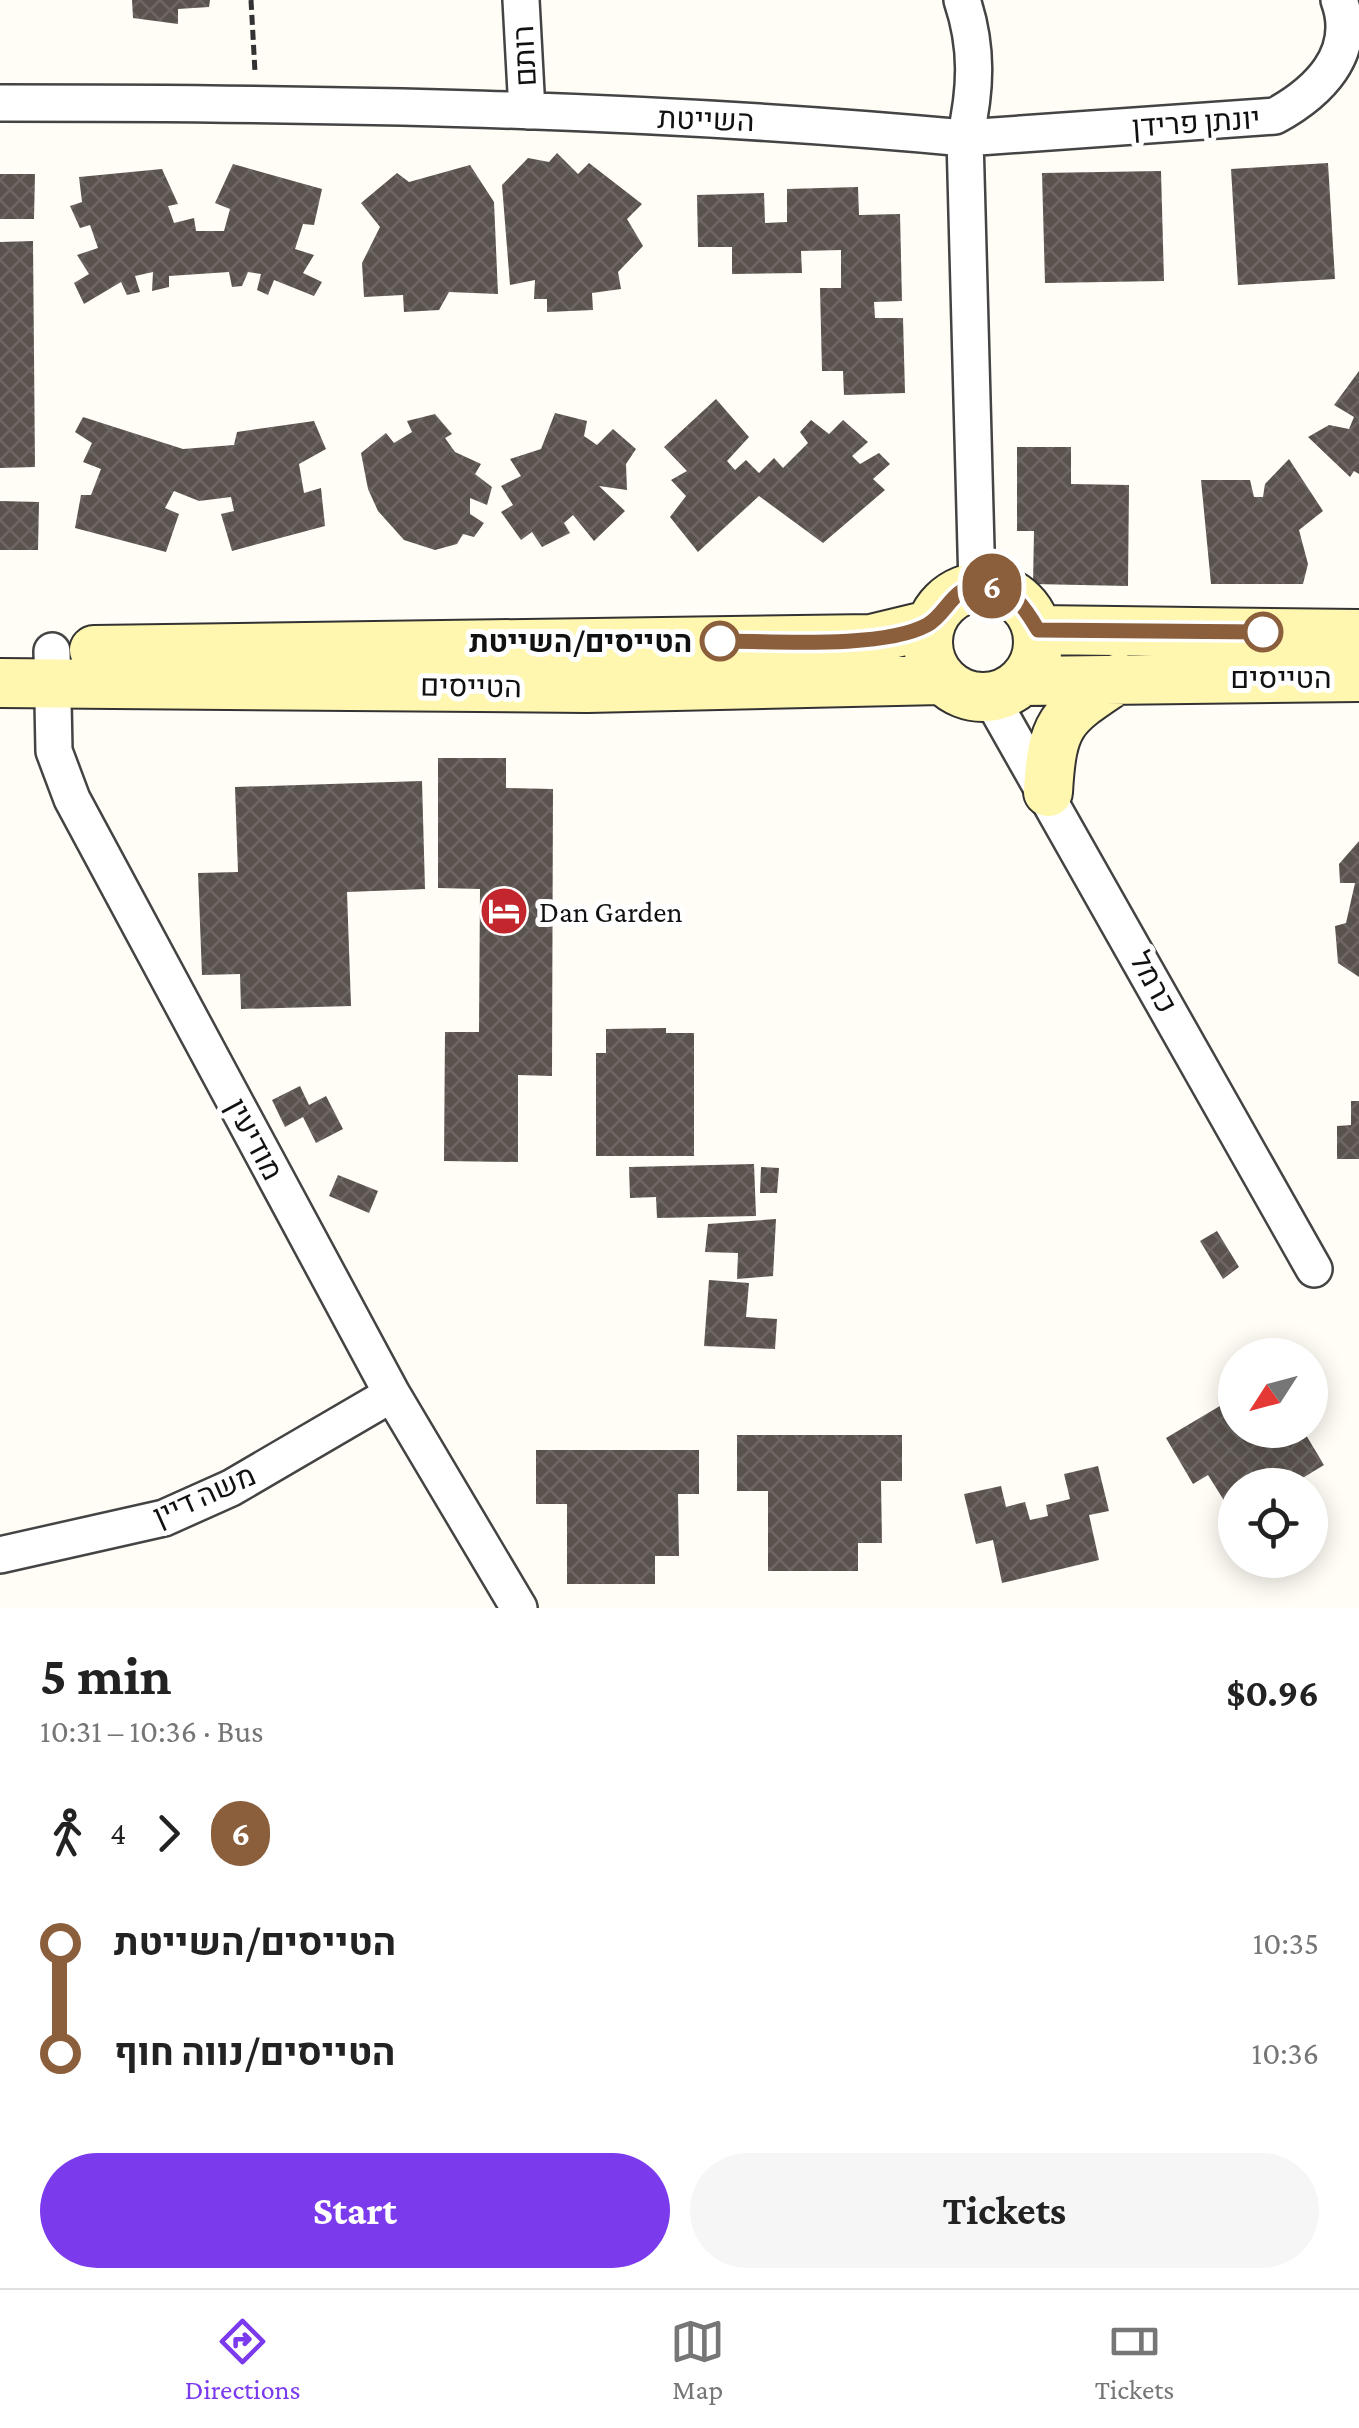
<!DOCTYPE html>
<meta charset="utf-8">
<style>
:root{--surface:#fff;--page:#f6f6f6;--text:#222;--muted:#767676;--line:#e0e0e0;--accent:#7c3aed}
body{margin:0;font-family:"Crimson Pro",Heebo,serif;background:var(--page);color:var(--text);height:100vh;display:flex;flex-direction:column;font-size:38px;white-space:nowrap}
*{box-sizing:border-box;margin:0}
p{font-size:32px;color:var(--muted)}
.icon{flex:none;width:55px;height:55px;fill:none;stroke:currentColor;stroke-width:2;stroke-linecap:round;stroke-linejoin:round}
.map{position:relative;height:1608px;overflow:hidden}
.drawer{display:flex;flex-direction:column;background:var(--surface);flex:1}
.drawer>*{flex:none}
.badge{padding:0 20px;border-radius:32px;font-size:35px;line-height:65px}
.needle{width:65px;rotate:234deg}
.buttons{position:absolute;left:1218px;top:1338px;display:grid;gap:20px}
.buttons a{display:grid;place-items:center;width:110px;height:110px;border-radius:50%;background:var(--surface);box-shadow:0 5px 25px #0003;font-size:50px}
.map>.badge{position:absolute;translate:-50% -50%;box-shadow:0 0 0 5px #fff}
.legs{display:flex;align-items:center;gap:15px;height:110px;padding:0 40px;font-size:32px}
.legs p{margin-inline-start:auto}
.headline{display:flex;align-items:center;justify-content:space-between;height:170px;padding:0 40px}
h1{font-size:55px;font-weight:700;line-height:75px}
.primary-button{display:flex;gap:20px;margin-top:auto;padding:20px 40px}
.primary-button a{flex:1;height:115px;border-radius:60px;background:var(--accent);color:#fff;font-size:40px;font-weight:700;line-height:115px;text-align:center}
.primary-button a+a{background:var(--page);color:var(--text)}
ul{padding:0 40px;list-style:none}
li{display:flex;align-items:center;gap:35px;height:110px;font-size:38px}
li i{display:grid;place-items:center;width:15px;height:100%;margin:0 12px;background:currentColor}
li i::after{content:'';width:25px;height:25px;margin:-12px;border:8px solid;border-radius:50%;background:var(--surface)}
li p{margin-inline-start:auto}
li:first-child i{background:linear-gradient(#0000 50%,currentColor 0)}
li:last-child i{background:linear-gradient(currentColor 50%,#0000 0)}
.tabs{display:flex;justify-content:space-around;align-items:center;height:140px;border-top:2px solid var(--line);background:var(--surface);font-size:28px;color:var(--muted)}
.tabs a{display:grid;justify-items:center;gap:5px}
.tabs .current{color:var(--accent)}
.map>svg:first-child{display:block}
.building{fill:url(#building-cross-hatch)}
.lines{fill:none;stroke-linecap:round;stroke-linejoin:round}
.street-casing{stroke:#444;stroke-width:40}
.secondary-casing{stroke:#333;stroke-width:52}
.path{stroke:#333;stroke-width:5;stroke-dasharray:10 5;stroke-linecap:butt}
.street{stroke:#fff;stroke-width:35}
.secondary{stroke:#fff6b0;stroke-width:48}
.line-1-casing{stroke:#fff;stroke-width:22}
.line-1{stroke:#8b5e3c;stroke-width:15}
.stop-1-dot{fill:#fff;stroke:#8b5e3c;stroke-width:5}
.labels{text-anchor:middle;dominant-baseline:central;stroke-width:10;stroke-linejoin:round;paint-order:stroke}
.street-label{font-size:30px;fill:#111;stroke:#fff}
.stop-label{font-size:30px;font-weight:bold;fill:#111;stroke:#fff;text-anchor:end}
.poi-label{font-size:30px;fill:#111;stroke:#fff;text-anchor:start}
</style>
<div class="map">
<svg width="1359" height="1608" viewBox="0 0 1359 1608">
<defs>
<pattern id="building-cross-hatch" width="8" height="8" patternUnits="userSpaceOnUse" patternTransform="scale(2.5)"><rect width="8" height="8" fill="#5a524d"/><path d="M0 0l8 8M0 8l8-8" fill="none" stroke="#6d6662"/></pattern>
</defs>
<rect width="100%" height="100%" fill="#fffdf5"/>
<path class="building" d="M132,0h78l-1,7 -31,2v15l-45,-6z
M557,153l21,21 11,-11 53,41 -15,15 16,27 -25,26 3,17 -29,4 1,17 -46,2v-13h-13l1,-19 -25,5 -8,-100 26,-27 21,4z
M1328,163l7,116 -97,6 -7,-116z
M233,164l89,25 -8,36 -11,-1 -8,25 19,6 -11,18 19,9 -8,14 -40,-16 -6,15 -11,-5 4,-16 -13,-2 -6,14 -10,1 -3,-15 -60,4v11l-17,4 1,-19 -18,4 5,16 -13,3 -6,-13 -37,22 -10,-21 15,-9 -12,-19 21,-7 -8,-23 -10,3 -10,-22 12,-4 -3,-25 83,-8 16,35 -10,2 6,17 20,-5 2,13h28l6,-22 -15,-6z
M470,165l24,37 4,92 -49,-2 -10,18 -35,2 -1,-17 -39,2 -2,-34 18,-36 -19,-24 36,-30 12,9z
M1161,171l3,110 -119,2 -3,-110z
M0,174h35l-1,45h-34z
M858,187l1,28 41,-1 2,87 -28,1 1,16h28l2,75 -61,2 -1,-24h-21l-2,-83h21v-38l-40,1 1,22 -70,1v-27h-34l-1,-52 67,-2 1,30 22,-1v-33z
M33,241l2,226 -35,1v-226z
M1359,371v103l-5,-3 -4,6 -42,-40 21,-12 20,4 5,-12 -20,-12z
M716,399l33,38 -22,24 8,9 11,-10 13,13 15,-15 9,10 25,-25 -8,-11 11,-12 18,14 14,-14 25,22 -16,14 8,8 19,-11 11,11 -17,15 12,11 -62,53 -64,-47 -61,56 -28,-35 16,-21 -15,-16 16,-9 -23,-24z
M555,413l32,8 -3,15 13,9 16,-16 23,20 -10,15 1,26 -28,-4 26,25 -31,30 -21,-26 -9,8 6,10 -28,14 -10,-15 -11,8 -20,-28 12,-7 -12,-19 20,-10 -11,-17 31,-10z
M435,414l17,20 -7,4 10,14 26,12 -6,10 17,13 -5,18 -17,-7v16l14,9 -10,14 -11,-3 -6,10 -22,6 -31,-10 -26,-29 -10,-22 -7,-36 25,-20 8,10 18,-11 -5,-11z
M83,417l100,32 51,-4 3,-13 77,-11 12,28 -27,15 5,29 17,-5 4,38 -93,25 -11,-37 13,-3 -3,-14 -32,4 -25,-10 -9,17 14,6 -13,38 -91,-24 6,-33h10l10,-26 -18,-7 9,-19 -17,-11z
M1017,447h54v37l58,1 -1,101 -95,-2 1,-53h-17z
M1289,459l34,52 -24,19 9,34 -5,20h-92l-10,-104h49l4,17h9l2,-13z
M0,501l39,1 -1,48h-38z
M438,758h68v30l47,1 -1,287 -34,-1v87l-74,-1 1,-129h34l1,-143 -42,-1z
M422,781l3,108 -78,3 4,114 -110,3 -1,-35 -38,1 -4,-102 40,-1 -3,-85z
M1359,841v136l-21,-14 -3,-37 11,-3 9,-40h-15l-1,-19z
M666,1028v5h28v123h-98v-103h10v-24z
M300,1086l9,19 17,-9 17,33 -27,14 -13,-26 -18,10 -13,-27z
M1351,1101h8v58h-22v-33l14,-1z
M754,1164l2,52 -99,2 -1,-21 -26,1 -1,-31z
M761,1167l18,1 -2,25h-17z
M338,1175l40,16 -9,22 -40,-17z
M776,1219l-3,57 -36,3 1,-26 -33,-1 3,-28z
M1217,1231l22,36 -16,12 -23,-38z
M709,1280l40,3 -3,34 31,2 -2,30 -71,-3z
M1235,1397v33h68l21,35 -33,20h-56v33l-27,-43 -15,9 -27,-46z
M737,1435h165v46h-21l1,62h-24v28h-90v-80h-31z
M536,1450h163v44h-21l1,62h-24v28h-88v-80h-31z
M1098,1466l11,45 -20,4 10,45 -97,23 -9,-43 -17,4 -12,-50 37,-8 5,21 19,-5 5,18 18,-4 -2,-11 24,-6 -6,-25z"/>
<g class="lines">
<g class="street-casing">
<path id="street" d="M521,0l6,111
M962,0c16,47 14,90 3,138l310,-22c42,-23 84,-62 64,-116
M0,103c322,0 644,5 965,35l12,448
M52,651l2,100 18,48 320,595 127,214
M991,698l323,571
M0,1555l164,-37 67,-30 161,-94"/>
</g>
<g class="secondary-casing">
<path id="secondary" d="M928 642a55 55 0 1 1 110 0a55 55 0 1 1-110 0Z
M1038,630l321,4
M94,650l777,-11 58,-14
M1023,681l336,-4
M0,683l587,5 354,-8
M1048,792c4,-72 14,-76 71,-114"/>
</g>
<path class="path" d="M251,0l4,72"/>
<use href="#street" class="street"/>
<use href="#secondary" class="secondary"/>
</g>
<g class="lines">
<g class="line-1-casing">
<path id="line-1" d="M720,641c52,0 163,8 207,-16 22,-12 25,-43 61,-39 25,2 38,24 50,44l225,2"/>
</g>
<use href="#line-1" class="line-1"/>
</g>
<defs>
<g id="hotel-disc" transform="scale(2.5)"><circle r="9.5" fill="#c4262e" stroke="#fff"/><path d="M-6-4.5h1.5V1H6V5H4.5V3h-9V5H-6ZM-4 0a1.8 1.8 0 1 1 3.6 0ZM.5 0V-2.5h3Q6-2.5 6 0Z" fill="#fff"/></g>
</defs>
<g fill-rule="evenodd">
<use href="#hotel-disc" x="504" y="911"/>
</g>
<g class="stop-1-dot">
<circle cx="1263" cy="632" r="18"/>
<circle cx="720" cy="641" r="18"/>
</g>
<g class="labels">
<g class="street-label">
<text transform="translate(524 56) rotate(-93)">רותם</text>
<text transform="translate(706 119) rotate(2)">השייטת</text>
<text transform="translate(1196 122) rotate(-4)">יונתן פרידן</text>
<text x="1281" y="677">הטייסים</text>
<text transform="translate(471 686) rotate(1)">הטייסים</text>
<text transform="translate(1154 982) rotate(61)">כרמל</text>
<text transform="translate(255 1139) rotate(62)">מודיעין</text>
<text transform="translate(204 1495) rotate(-24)">משה דיין</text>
</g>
<g class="stop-label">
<text x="692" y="641">הטייסים/השייטת</text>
</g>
<g class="poi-label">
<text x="539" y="911">Dan Garden</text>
</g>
</g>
</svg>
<div class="buttons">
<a><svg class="needle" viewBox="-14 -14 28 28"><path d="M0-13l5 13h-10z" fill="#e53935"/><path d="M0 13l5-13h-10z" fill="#767676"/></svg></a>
<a><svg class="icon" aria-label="locate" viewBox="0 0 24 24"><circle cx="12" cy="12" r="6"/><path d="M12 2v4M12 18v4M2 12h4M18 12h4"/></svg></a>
</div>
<b class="badge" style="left:992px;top:586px;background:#8b5e3c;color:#fff">6</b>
</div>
<section class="drawer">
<div class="headline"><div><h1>5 min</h1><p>10:31 – 10:36 · Bus</p></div><b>$0.96</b></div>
<div class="legs"><svg class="icon" aria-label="walk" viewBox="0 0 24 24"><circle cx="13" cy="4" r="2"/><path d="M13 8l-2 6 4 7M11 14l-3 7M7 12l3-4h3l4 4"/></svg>4<svg class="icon" aria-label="forward" viewBox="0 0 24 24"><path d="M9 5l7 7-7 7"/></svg><b class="badge" style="background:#8b5e3c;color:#fff">6</b></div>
<ul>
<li><i style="color:#8b5e3c"></i><b>הטייסים/השייטת</b><p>10:35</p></li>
<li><i style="color:#8b5e3c"></i><b>הטייסים/נווה חוף</b><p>10:36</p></li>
</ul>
<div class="primary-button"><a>Start</a><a>Tickets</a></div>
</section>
<nav class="tabs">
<a class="current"><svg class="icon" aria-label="directions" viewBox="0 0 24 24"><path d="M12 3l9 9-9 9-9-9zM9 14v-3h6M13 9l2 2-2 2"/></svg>Directions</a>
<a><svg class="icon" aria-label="map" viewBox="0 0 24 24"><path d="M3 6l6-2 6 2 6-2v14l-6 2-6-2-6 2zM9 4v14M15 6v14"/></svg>Map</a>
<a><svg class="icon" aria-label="tickets" viewBox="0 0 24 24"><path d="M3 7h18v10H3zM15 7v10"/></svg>Tickets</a>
</nav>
